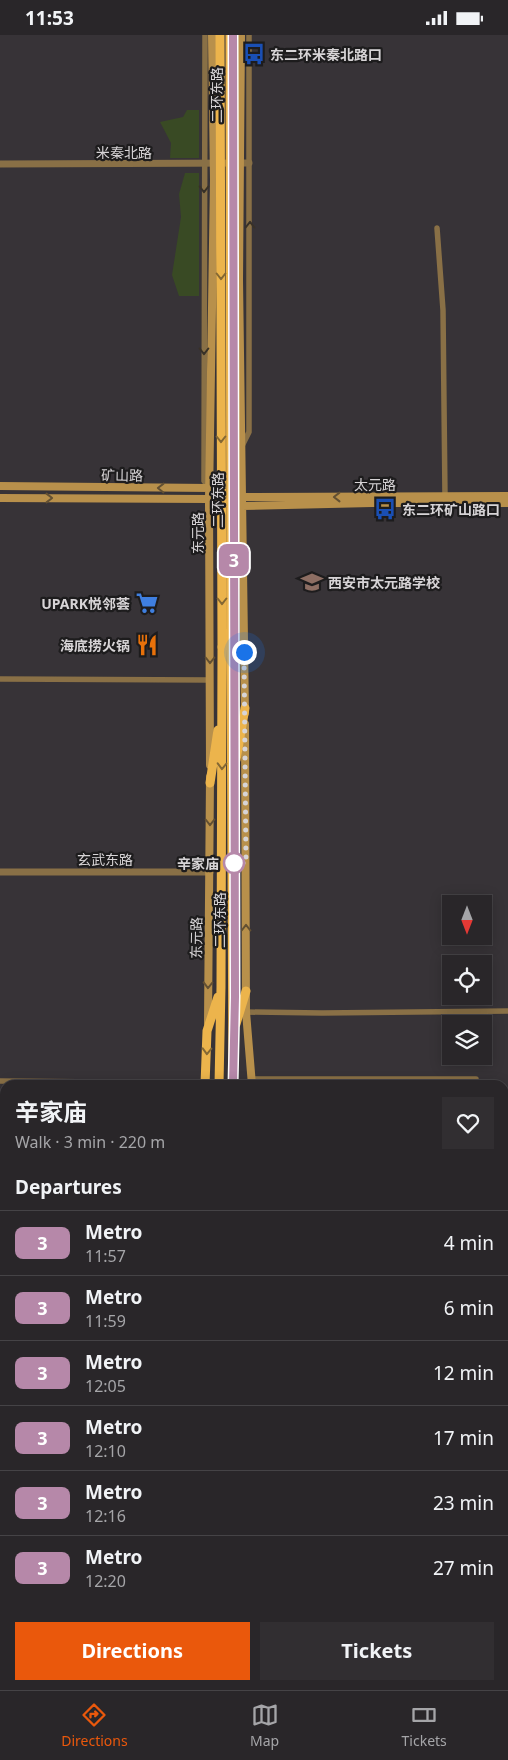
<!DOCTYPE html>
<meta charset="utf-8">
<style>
:root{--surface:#292629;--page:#312e31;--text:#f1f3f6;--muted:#a5a5a8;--line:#454346;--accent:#ea580c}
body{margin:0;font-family:"Noto Sans","Noto Sans SC",sans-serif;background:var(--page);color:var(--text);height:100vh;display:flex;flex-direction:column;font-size:19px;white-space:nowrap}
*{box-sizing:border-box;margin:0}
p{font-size:16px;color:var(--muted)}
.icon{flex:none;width:28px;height:28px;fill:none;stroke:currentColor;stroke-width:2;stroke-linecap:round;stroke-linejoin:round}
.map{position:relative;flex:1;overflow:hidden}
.details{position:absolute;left:0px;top:1045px;width:509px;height:610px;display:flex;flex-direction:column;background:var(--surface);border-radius:15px 15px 0 0;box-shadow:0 2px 12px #0003,0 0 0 1px var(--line)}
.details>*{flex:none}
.badge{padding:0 10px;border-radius:8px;font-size:18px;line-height:32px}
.needle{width:32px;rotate:180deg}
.controls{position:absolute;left:442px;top:860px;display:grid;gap:10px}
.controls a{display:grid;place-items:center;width:50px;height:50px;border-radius:0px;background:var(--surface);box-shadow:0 2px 12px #0003,0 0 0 1px var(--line);font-size:25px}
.you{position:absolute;width:25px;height:25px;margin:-12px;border:4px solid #fff;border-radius:50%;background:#1a73e8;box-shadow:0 0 0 8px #1a73e833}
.map>.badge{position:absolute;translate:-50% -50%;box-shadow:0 0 0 2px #fff}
h2{padding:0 15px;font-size:19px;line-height:45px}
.round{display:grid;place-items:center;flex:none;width:52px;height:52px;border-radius:0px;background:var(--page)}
.headline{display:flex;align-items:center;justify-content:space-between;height:85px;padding:0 15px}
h1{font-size:24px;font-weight:700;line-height:38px}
.cta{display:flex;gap:10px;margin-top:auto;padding:10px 15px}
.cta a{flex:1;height:58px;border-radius:0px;background:var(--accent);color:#fff;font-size:20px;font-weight:700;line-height:58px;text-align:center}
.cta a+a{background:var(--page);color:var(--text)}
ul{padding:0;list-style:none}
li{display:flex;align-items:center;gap:15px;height:65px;padding:0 15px;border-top:1px solid var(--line)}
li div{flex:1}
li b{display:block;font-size:19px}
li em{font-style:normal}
li .badge{min-width:55px;font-weight:700;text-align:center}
.status{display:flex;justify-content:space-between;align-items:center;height:35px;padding:0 25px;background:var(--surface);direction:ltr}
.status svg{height:14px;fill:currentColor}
.tab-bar{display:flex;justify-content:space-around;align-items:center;height:70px;border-top:1px solid var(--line);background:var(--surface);font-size:14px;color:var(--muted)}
.tab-bar a{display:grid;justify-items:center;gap:2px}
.tab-bar .selected{color:var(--accent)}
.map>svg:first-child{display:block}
.green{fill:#394a24}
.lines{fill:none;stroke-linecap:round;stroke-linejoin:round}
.minor{stroke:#897046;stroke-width:5.5}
.tertiary{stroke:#897046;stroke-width:7}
.secondary{stroke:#b8904b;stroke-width:8}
.trunk{stroke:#ecb44c;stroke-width:9}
.trunk-bridge{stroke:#ecb44c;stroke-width:9}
.oneway{stroke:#383127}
.oneway2{stroke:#846834}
.oneway3{stroke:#635032}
.line-casing{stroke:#fff;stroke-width:11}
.line{stroke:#b688a9;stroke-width:8}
.walk{stroke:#d7d4d6;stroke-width:5;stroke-dasharray:0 9}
.stop-dot{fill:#fff;stroke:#b688a9;stroke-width:2.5}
.labels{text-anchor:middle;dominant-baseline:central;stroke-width:4.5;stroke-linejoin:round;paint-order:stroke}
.poi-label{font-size:14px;font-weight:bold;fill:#d7d4d6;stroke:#1d1c1d;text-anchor:start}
.street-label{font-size:14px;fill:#d7d4d6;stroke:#1d1c1d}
.stop-label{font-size:14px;font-weight:bold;fill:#d7d4d6;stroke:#1d1c1d;text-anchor:end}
</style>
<div class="status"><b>11:53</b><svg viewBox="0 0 49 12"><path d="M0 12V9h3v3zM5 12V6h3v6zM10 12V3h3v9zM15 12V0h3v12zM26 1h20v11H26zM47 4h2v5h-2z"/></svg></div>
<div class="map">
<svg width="508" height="1655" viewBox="0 0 508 1655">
<rect width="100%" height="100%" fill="#373337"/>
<path class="green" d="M187,75h12v48h-29l1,-15 -11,-21 23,-5z
M185,138h14v123h-20l-7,-21 9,-58 -2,-23z
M5,1425v127l-5,-5v-120z
M107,1650h207l-4,5h-198z"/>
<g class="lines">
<path class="minor" d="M205,0l-1,446 6,7
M437,193l6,82 2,187
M242,411l7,-14v-397
M0,644l210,1
M246,977l76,1 186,-2
M251,1044h225
M0,1046l205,2
M0,1274h5"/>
<path class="tertiary" d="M0,129l249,-1
M0,837h210"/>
<path class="secondary" d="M241,0l-2,245 6,433
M0,451l210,2
M242,462l266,-1
M0,463l209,1 33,7 130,-3h136
M245,689l1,288 6,73
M210,730l-1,-266 5,-319 -2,-145
M208,988l2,-246
M504,1421l4,1
M0,1433l5,-1
M504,1488h4
M0,1515l5,1
M157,1650l2,5
M261,1655l1,-5"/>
<path class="trunk" d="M231,613l2,437
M236,725l9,-52
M210,748l8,-53
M236,989l10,-33
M205,1050l2,-54 11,-34
M219,1050l2,-98 1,-340
M504,1430h4
M0,1440l5,-1
M504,1444l4,-1
M0,1447l5,-1
M504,1459h4
M0,1462h5
M504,1476h4
M0,1484l5,1
M0,1505l5,2
M168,1650l3,5
M197,1650v5
M226,1655v-5
M240,1655l1,-5
M247,1655l1,-5"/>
<path class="trunk-bridge" d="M220,0l2,612
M230,0l1,613"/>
</g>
<defs><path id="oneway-chevron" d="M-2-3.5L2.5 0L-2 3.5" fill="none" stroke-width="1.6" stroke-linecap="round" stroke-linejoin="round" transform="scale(1.25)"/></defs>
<g class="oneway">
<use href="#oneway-chevron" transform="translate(204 154) rotate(90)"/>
<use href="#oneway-chevron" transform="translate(250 190) rotate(-90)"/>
<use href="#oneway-chevron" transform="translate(204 316) rotate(90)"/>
</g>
<g class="oneway2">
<use href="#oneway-chevron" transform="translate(221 241) rotate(90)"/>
<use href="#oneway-chevron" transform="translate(221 404) rotate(90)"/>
<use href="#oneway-chevron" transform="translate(222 566) rotate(90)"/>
<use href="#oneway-chevron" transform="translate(222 731) rotate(91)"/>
<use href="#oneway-chevron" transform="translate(207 1016) rotate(92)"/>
</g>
<g class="oneway3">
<use href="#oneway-chevron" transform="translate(161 453) rotate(-179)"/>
<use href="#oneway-chevron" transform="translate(337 462) rotate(180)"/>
<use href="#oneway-chevron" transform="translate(49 463)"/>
<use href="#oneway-chevron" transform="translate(210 625) rotate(90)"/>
<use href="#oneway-chevron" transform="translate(210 787) rotate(90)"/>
<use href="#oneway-chevron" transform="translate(246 893) rotate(-90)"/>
<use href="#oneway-chevron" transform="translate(208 950) rotate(91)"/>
</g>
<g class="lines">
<g class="line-casing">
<path id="line" d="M233,0l2,962 -2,88"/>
</g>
<use href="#line" class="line"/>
<path class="walk" d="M234,828h12l-2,-211"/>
</g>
<defs>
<g id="bus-bare" transform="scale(1.725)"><path d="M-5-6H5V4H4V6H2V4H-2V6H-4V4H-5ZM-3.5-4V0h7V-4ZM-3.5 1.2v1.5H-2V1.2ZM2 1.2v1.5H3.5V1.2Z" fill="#1a4fb4" stroke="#1d1c1d" stroke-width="2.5" paint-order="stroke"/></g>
<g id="school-bare" transform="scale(1.725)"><path d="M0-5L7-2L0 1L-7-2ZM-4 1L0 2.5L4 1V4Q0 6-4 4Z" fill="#8d6e63" stroke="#1d1c1d" stroke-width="2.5" paint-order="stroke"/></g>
<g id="supermarket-bare" transform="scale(1.725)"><path d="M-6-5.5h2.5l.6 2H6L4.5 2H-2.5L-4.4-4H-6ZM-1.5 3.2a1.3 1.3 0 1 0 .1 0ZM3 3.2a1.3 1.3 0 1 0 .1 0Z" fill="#3f7fe0" stroke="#1d1c1d" stroke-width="2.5" paint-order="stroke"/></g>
<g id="restaurant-bare" transform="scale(1.725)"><path d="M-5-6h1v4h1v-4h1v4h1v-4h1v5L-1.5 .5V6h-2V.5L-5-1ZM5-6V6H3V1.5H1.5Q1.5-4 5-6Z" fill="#e8710a" stroke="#1d1c1d" stroke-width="2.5" paint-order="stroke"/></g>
</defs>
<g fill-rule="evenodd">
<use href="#bus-bare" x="254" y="19"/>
<use href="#bus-bare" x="385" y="474"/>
<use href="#school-bare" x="312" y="547"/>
<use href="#supermarket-bare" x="147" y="568"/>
<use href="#restaurant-bare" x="147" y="610"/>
</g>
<circle class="stop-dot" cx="234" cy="828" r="10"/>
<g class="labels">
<g class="poi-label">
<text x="270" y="19">东二环米秦北路口</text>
<text x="402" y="474">东二环矿山路口</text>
<text x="328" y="547">西安市太元路学校</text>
<text x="130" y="568" text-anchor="end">UPARK悦邻荟</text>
<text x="130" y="610" text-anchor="end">海底捞火锅</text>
</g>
<g class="street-label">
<text transform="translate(216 60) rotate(-90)">二环东路</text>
<text x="124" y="117">米秦北路</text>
<text transform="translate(122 440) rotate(1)">矿山路</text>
<text x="375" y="449">太元路</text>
<text transform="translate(217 465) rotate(-90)">二环东路</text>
<text transform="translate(197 498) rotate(-90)">东元路</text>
<text x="105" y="824">玄武东路</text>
<text transform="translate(219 885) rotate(-90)">二环东路</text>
<text transform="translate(196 903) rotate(-89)">东元路</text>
</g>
<g class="stop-label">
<text x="219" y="828">辛家庙</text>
</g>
</g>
</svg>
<div class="controls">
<a><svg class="needle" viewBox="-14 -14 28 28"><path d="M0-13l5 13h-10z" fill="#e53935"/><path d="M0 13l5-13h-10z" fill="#a5a5a8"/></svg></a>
<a><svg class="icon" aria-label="locate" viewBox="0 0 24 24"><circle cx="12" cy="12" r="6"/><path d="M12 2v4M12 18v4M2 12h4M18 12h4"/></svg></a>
<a><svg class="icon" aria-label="layers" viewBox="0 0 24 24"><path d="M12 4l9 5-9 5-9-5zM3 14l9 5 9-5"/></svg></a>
</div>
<div class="you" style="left:244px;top:617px"></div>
<b class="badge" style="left:234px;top:525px;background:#b688a9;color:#fff">3</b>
<section class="details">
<div class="headline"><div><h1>辛家庙</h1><p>Walk · 3 min · 220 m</p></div><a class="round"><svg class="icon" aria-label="heart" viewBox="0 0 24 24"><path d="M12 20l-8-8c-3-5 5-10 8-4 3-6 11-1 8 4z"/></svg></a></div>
<h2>Departures</h2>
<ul>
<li><span class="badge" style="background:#b688a9;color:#fff">3</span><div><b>Metro</b><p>11:57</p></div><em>4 min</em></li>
<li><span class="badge" style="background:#b688a9;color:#fff">3</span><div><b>Metro</b><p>11:59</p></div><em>6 min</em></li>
<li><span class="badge" style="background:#b688a9;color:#fff">3</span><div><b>Metro</b><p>12:05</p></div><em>12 min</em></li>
<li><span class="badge" style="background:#b688a9;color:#fff">3</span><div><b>Metro</b><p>12:10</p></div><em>17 min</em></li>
<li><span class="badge" style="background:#b688a9;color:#fff">3</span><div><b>Metro</b><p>12:16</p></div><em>23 min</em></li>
<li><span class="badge" style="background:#b688a9;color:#fff">3</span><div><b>Metro</b><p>12:20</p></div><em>27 min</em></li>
</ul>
<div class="cta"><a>Directions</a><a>Tickets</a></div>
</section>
</div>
<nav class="tab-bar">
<a class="selected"><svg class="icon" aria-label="directions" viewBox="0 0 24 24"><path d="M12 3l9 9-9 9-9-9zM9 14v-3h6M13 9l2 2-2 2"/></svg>Directions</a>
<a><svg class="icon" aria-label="map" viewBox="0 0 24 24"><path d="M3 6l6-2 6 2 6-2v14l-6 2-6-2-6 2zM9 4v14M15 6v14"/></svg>Map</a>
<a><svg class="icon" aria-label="tickets" viewBox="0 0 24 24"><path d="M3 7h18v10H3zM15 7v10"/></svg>Tickets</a>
</nav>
